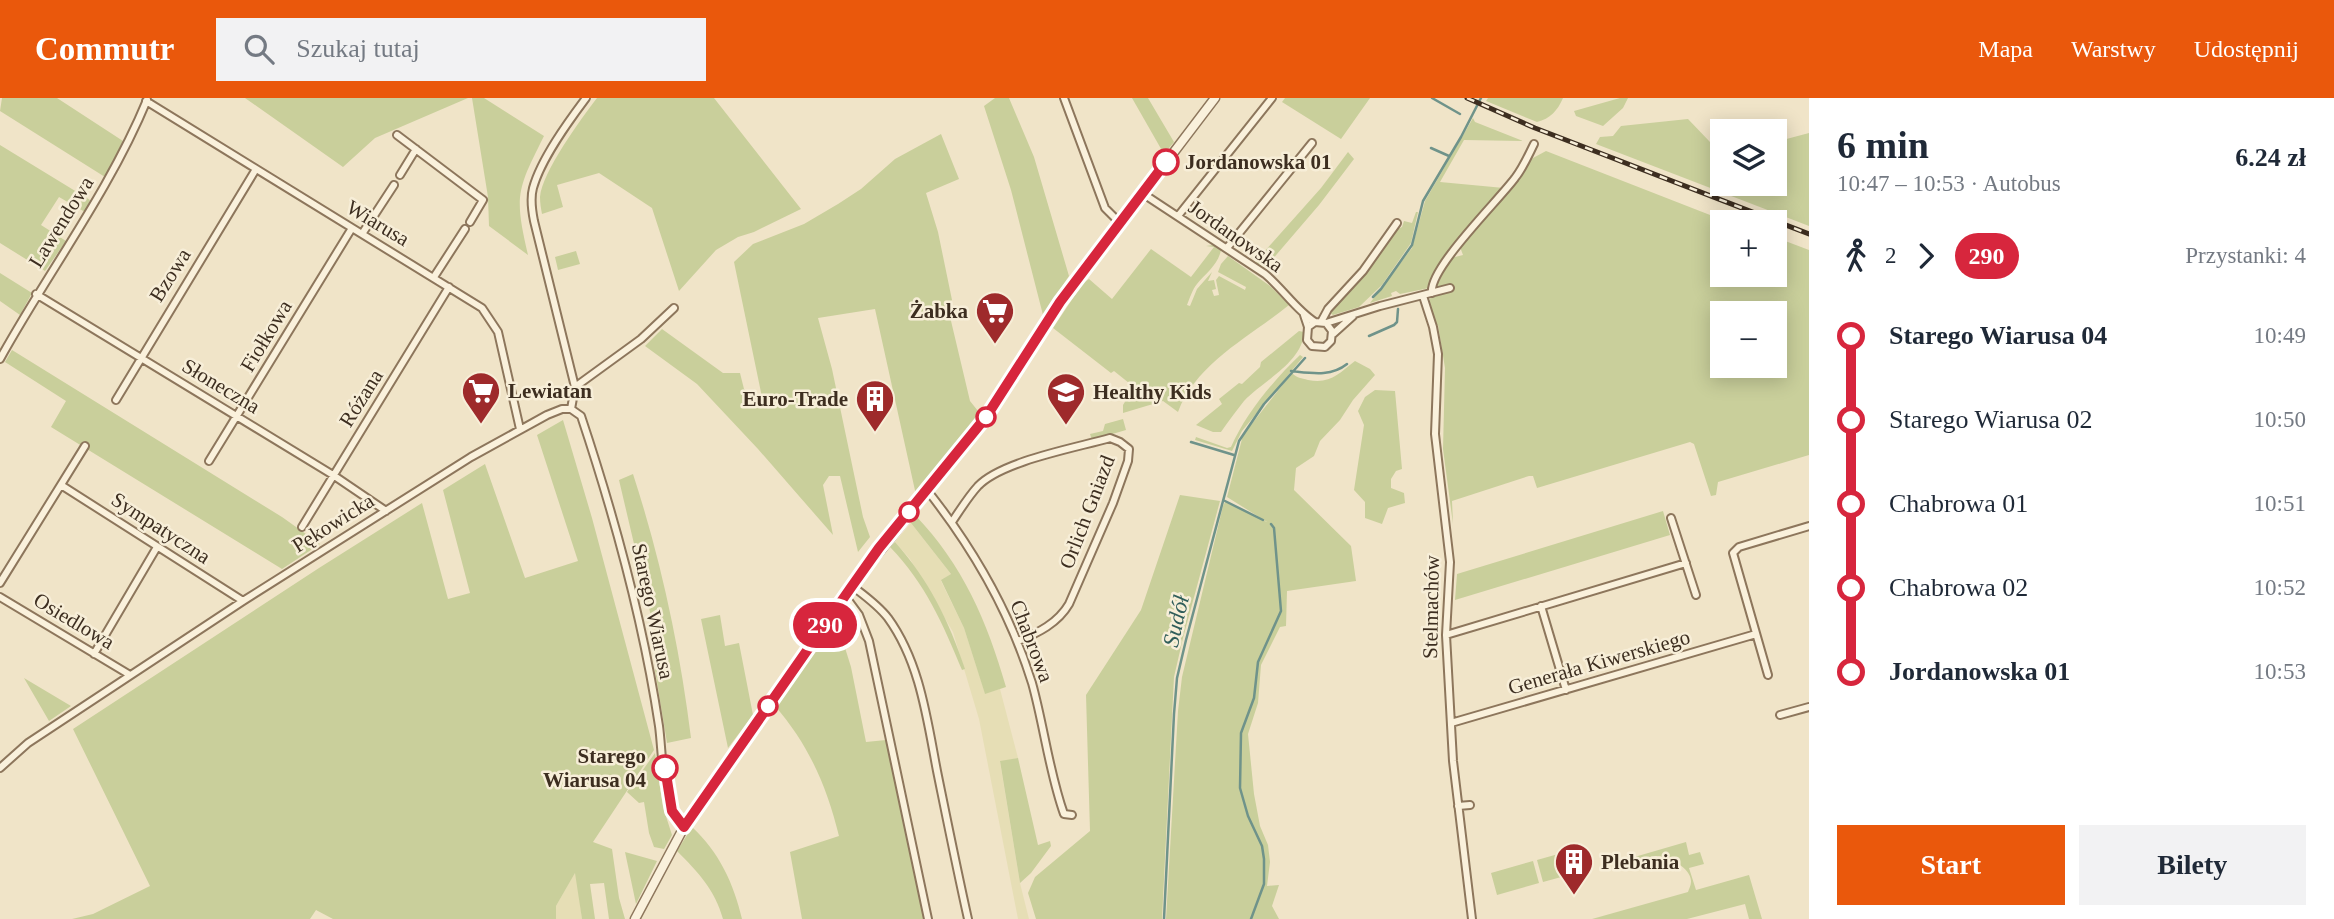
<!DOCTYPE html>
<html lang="pl">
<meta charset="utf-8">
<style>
:root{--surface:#fff;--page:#f2f2f3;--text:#1f2937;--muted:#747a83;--accent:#ea580c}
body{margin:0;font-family:Georgia,serif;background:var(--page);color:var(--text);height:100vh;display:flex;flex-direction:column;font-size:26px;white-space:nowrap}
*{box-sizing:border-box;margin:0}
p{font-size:23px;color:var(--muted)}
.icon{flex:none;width:38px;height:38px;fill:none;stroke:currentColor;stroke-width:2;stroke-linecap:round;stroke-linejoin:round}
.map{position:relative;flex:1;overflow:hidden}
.panel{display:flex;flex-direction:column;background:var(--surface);width:525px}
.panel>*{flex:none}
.badge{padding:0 14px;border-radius:23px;font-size:24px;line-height:46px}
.fabs{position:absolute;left:1710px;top:21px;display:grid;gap:14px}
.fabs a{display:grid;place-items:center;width:77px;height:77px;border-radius:0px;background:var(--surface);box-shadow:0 4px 18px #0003;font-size:35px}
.map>.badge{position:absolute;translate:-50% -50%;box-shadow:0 0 0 4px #fff}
.legs{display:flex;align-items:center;gap:10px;height:77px;padding:0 28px;font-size:23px}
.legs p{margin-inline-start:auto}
.headline{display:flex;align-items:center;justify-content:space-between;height:119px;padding:0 28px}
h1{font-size:38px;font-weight:700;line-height:52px}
.action{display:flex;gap:14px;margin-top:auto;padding:14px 28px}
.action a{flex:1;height:80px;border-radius:0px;background:var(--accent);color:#fff;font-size:28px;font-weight:700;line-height:80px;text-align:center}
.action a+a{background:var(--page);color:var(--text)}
ul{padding:0 28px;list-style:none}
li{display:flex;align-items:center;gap:24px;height:84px;font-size:26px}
li i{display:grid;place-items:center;width:10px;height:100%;margin:0 9px;background:currentColor}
li i::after{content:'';width:18px;height:18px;margin:-9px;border:5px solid;border-radius:50%;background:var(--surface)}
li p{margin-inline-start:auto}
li:first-child i{background:linear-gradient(#0000 50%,currentColor 0)}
li:last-child i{background:linear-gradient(currentColor 50%,#0000 0)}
header{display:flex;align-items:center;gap:42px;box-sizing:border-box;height:98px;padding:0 35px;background:var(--accent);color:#fff}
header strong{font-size:33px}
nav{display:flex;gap:38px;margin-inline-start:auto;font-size:24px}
.search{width:490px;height:63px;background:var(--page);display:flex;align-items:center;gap:18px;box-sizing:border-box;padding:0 24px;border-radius:0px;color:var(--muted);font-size:26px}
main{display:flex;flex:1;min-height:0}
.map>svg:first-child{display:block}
.farmland{fill:#e6deb5}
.green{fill:#c9cf9b;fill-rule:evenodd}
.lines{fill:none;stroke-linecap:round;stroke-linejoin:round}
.stream{stroke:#6f938a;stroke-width:2.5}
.minor-casing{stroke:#8d765c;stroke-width:10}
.tertiary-casing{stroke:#8d765c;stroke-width:11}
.minor{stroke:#faf1dc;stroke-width:6}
.tertiary{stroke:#faf1dc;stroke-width:8}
.rail-casing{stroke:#3d2e20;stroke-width:5}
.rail{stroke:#f7eed8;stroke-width:2.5;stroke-dasharray:8;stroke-linecap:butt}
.line-1-casing{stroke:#fff;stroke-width:16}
.line-1{stroke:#d7263d;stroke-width:10}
.stop-1-dot{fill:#fff;stroke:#d7263d;stroke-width:3.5}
.labels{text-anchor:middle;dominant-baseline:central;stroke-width:5;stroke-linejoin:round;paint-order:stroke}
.stop-label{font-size:21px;font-weight:bold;fill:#3d2e20;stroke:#f7eed8;text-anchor:start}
.street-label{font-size:21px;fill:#3d2e20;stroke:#f7eed8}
.poi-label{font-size:21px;font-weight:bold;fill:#3d2e20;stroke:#f7eed8;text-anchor:start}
.water-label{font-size:23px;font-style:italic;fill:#2f5d5a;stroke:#f7eed8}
</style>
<header>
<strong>Commutr</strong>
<div class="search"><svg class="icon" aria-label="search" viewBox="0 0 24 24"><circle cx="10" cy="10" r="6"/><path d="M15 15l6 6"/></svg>Szukaj tutaj</div>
<nav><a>Mapa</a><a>Warstwy</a><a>Udostępnij</a></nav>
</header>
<main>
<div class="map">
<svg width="1809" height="821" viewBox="0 0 1809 821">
<rect width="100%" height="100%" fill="#f0e4c8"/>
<path class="farmland" d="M911,425l40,51 -10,7 23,47 21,65 15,-4 18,69 -18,4 20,121 9,36h-11l-39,-200 -26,-87 -43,-73 -15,-17z
M576,773l6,48h-26v-13z"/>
<path class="green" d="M2,0h55l66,43 -18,36 -105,-66z
M245,0h223l-93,40 -32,29z
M472,0h12l60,38c-27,54 -30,59 -16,119l-39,-29 -1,-29z
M597,0h117l87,111 -47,23 -16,5 -22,13 -37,41 -27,-83 -53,-35 -42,12 6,22 -21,7c-1,-5 -2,-11 -2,-17 2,-25 41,-78 57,-99z
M995,0h14l25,59 35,119 -26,39 -32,-125 -27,-84z
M1132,0h16l26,44 -10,12z
M1285,0h85l-29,41 -59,-37z
M1488,0h75c-5,12 -13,21 -26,24l-51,-21z
M1620,0h8l-5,10 -20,18 -27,-10 -2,-5z
M1473,20l2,4 48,19 -59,-1 -24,42 64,6 -55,65 -20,35 -29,6 -4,-3 -5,2 1,3 -22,7 42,-55 13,-47z
M1688,21l22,23h12v42h52l1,-42 34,-9v93l-213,-82 4,-7 13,-1 8,-10z
M941,36l18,45 -33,14 12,39 14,68 -5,4 23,97 8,10 -3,11 -59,73 -41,-186 -57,9 14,51 31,148 7,20 -12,15 -18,-76h-11l-6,9 10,50 -75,-86 -61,-65 -52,-38 17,-17 61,44h17l4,16 19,13 -29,-140 19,-18 51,-20 34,-20 23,-15 34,-30z
M0,47l90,55 -5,12 -26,-15 -18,28 25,16 -21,30 -45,-28z
M1546,53l182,71h-6v53h52l1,-38 34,13v205l-91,27 -2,13 -5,1 -17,-52 -4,-2 -153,46 -4,-12h-4l-77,25 1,23 -10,-75 2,-81 -7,-43h-2l-8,-15 1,-9 22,-43 12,-3 -3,-8 73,-89zM1722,215h52v53h-52z
M1348,54l6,7 -35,46 -54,63 -10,-6 66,-74z
M1416,114h2l-7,31 -29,42 -23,22 -26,8 -3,-2 40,-44 26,-39 6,-3 2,-6 8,2z
M1213,147l8,5c-3,15 -15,23 -24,34 -5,6 -7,14 -10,21l3,1 7,-17 15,-17 -4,9 6,-1 2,9 -4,1 2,6 5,-1 -3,-15 3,-4 26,14 1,-3 -28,-15 3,-8 7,-8 42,30 19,19c-38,31 -93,58 -111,107l-15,-11 -40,12v-8l11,-18 -20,-16 -3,2 -58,-45 30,-45 6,-4 23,20 39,-50 40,28 23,-30 -8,-1z
M576,153l4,13 -22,6 -3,-13z
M0,175l32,20 -12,22 -20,-14z
M1299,233l5,1c-1,30 -41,49 -60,69 -8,10 -16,21 -23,31h-8l-17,-7 26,-21 -3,-5 20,-16 3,1 18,-17 1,-5z
M12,252l270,167 38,27 -38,25 -231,-142 15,-26 -61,-39z
M1300,257l3,2 -61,74 -10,20 -37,-11 1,-3 31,11 4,-1c15,-34 42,-66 69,-92z
M1355,263l15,8 5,6 -22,25 -13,20 -20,21 -6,15 -18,12 -2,22 57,56 5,35 -69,10 -1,35 -6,1 -19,38 -3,38 -10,31 6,60 6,32 8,19 2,17 -3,24 12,-1 -7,21 7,13h-113l12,-208 4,-34 41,-171 2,-4 42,20 -40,-25 16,-62 49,-62c5,5 9,5 16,7 23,4 30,-6 47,-19z
M1375,292l20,1 7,78 -6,2 -5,8v9l13,5 1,10 -17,5 -6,16 -17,-6v-16l-11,-12 10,-65 -6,-14 7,-14z
M1123,321l3,11 -34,10 -2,-6 13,-3 2,-7z
M563,322l29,98 62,232 -61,92 19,7 7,49 6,21h-16l-5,-36 -14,1 5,35h-13l-7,-46 -19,33v13h-223l-17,-9 -6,9h-238l21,-5 57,-28 -77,-157 246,-161 103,-65 26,96 22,-6 -27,-103 42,-26 40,114 53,-17 -41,-126z
M633,376c28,86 47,175 58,264l-24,5 -12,-73 7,-7 -43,-183z
M1180,397l40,6 -37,137 -9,39 -12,242h-126l-8,-26 7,-16 55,-46 -4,-136 55,-85z
M1663,413l7,24 -215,65 2,-26z
M915,417c48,50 72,106 91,172l-21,7 -21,-66 -23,-48 10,-6 -40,-51z
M895,444c34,38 54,79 70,127l-3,1c-19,-46 -37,-87 -72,-123z
M720,517l5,31 14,-3 14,72 -25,33 -27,-129z
M836,521l15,48 15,75 20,-2 38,179h-122l-12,-67 49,-16c-12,-49 -30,-91 -64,-130z
M24,580l47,28 -22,15z
M655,655l8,54 9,28 -8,14 -10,-2 -5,-14 -5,-31 -5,1 -12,-11z
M1018,660l20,87 12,-4 1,5 -20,27 -11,10 -20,-122z
M692,729c27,25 42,57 50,92h-19c-8,-29 -25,-47 -46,-68z
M1686,744l3,13 11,-3 4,12 -15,4 7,22 53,-15 13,44h-13l-4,-15 -58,15h-95l96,-27c1,-3 3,-7 3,-10 1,-14 -24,-27 -36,-26 -8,1 -14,6 -23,5l-1,-3z
M1569,753l7,22 -33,9 -6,-22z
M625,754l32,9 -21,43z
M1533,763l6,22 -42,12 -6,-22z"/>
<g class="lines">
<path class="stream" d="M1432,0l28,16
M1431,50l18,8
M1373,199l8,-8 31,-44 11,-44 38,-64 20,-39
M1369,238l25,-11 3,-3 1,-13
M1291,273c20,2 40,6 56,-7
M1191,344l43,13
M1225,403l38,19
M1164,821l10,-205 3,-36 9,-38 53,-199 25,-37 41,-46
M1251,821l13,-35v-25l-2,-13 -14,-30 -8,-28 1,-55 13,-35 4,-36 23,-51 -7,-83 -3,-4"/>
<g class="minor-casing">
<path id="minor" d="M1064,0l41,110 14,14
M146,3l336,207 16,24 22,97
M397,37l86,65 -13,22
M400,77l16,-26
M1142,95l123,81c18,15 31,36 50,48
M1178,118l94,-118
M362,136l32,-49
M1227,150l85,-105
M434,179l31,-48
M1432,195c-4,-24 67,-93 83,-115 8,-10 13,-22 19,-34
M36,196l297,181 53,36
M1423,198l10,31 5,27 -3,80 15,128 -4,73 7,126 19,158
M1304,217l4,12 -1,13 5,6 13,1 6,-6 1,-10 -6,-8 -11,-1 -7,5
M1321,224l7,-13 35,-38 34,-48
M1326,225l54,-17 70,-18
M1333,236l20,-18
M0,261c48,-87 109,-167 147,-259
M575,289l-41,-166c-2,-10 -4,-22 -1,-33 8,-29 35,-66 53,-90
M116,302l140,-231
M571,311l10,7c34,102 62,204 78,310 4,29 2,82 25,101
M571,311l4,-22 66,-48 33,-31
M209,363l143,-233
M61,387l182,116
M927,392c46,58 83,122 105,193 12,43 17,89 32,131l8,1
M1671,420l25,77
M952,424c8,-12 16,-25 26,-36 24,-25 97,-38 132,-48l10,4 9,7 -1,12 -15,42 -44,101c-11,19 -31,29 -51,37
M302,429l147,-240
M0,485l85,-137
M852,488c13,10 26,19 36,32 32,44 39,101 49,153 10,49 20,99 31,148
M845,498l14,19 10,26 59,278
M0,499l130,78
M1541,508l25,84
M1446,537l240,-72
M94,556l63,-107
M1768,577l-35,-122 6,-6 70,-21
M1780,617l29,-8
M1451,625l305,-89
M0,670l28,-25 215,-142 228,-144 76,-42 15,-6h9
M1458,708l12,-1"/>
</g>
<g class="tertiary-casing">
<path id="tertiary" d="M635,821l49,-92 168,-241 135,-169 73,-115 155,-204"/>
</g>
<use href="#minor" class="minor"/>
<use href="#tertiary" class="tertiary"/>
<g class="rail-casing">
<path id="rail" d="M1467,0l68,30 274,106"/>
</g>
<use href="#rail" class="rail"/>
</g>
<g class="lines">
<g class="line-1-casing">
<path id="line-1" d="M665,670l7,43 12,16 168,-241 27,-38 107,-131 74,-115 106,-140"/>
</g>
<use href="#line-1" class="line-1"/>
</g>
<defs>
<g id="supermarket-pin" transform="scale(2.0125)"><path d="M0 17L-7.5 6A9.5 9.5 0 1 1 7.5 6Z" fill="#9e2a2b" stroke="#f7eed8"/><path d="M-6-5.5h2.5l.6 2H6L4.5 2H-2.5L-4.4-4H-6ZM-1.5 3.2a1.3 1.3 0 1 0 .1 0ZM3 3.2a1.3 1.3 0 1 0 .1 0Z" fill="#fff"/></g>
<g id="school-pin" transform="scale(2.0125)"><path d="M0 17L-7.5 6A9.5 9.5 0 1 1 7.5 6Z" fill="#9e2a2b" stroke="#f7eed8"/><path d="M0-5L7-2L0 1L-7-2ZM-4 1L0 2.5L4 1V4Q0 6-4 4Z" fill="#fff"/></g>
<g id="building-pin" transform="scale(2.0125)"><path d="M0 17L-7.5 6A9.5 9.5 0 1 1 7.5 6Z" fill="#9e2a2b" stroke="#f7eed8"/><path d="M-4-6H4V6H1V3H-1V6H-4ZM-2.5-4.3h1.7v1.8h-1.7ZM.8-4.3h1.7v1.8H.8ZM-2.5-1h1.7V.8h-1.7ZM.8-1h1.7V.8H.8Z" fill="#fff"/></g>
</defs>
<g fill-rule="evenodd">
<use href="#supermarket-pin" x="995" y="213"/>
<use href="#supermarket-pin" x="481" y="293"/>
<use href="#school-pin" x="1066" y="294"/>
<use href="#building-pin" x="875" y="301"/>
<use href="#building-pin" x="1574" y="764"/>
</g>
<g class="stop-1-dot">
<circle cx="1166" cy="64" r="12"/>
<circle cx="986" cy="319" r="9"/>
<circle cx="909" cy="414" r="9"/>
<circle cx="768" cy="608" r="9"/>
<circle cx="665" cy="670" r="12"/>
</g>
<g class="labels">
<g class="stop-label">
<text x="1185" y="64">Jordanowska 01</text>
<text x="646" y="658" text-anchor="end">Starego<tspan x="646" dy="24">Wiarusa 04</tspan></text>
</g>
<g class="street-label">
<text transform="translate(61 124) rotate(-58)">Lawendowa</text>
<text transform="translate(378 125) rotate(31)">Wiarusa</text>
<text transform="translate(1236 138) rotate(35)">Jordanowska</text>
<text transform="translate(170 177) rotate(-58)">Bzowa</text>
<text transform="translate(266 238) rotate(-59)">Fiołkowa</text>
<text transform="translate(221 288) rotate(31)">Słoneczna</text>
<text transform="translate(361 300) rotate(-58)">Różana</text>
<text transform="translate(1087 414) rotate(-69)">Orlich Gniazd</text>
<text transform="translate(333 425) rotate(-32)">Pękowicka</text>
<text transform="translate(161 430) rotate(33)">Sympatyczna</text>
<text transform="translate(1431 509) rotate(-89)">Stelmachów</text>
<text transform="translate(653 513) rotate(78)">Starego Wiarusa</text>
<text transform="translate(74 523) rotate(31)">Osiedlowa</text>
<text transform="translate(1032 543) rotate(69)">Chabrowa</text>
<text transform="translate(1599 564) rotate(-16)">Generała Kiwerskiego</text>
</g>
<g class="poi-label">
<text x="968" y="213" text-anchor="end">Żabka</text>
<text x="508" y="293">Lewiatan</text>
<text x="1093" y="294">Healthy Kids</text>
<text x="848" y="301" text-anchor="end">Euro-Trade</text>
<text x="1601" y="764">Plebania</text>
</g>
<g class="water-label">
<text transform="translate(1176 523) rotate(-77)">Sudół</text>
</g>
</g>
</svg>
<div class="fabs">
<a><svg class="icon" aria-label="layers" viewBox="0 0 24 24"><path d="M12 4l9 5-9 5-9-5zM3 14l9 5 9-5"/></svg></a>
<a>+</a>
<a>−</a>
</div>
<b class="badge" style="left:825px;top:527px;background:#d7263d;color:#fff">290</b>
</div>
<section class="panel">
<div class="headline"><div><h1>6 min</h1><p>10:47 – 10:53 · Autobus</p></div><b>6.24 zł</b></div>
<div class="legs"><svg class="icon" aria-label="walk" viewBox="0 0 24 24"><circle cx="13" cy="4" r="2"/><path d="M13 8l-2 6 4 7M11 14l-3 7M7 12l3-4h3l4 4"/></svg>2<svg class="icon" aria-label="forward" viewBox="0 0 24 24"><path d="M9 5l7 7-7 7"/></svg><b class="badge" style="background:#d7263d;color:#fff">290</b><p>Przystanki: 4</p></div>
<ul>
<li><i style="color:#d7263d"></i><b>Starego Wiarusa 04</b><p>10:49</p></li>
<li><i style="color:#d7263d"></i><span>Starego Wiarusa 02</span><p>10:50</p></li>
<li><i style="color:#d7263d"></i><span>Chabrowa 01</span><p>10:51</p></li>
<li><i style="color:#d7263d"></i><span>Chabrowa 02</span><p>10:52</p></li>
<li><i style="color:#d7263d"></i><b>Jordanowska 01</b><p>10:53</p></li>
</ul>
<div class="action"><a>Start</a><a>Bilety</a></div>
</section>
</main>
